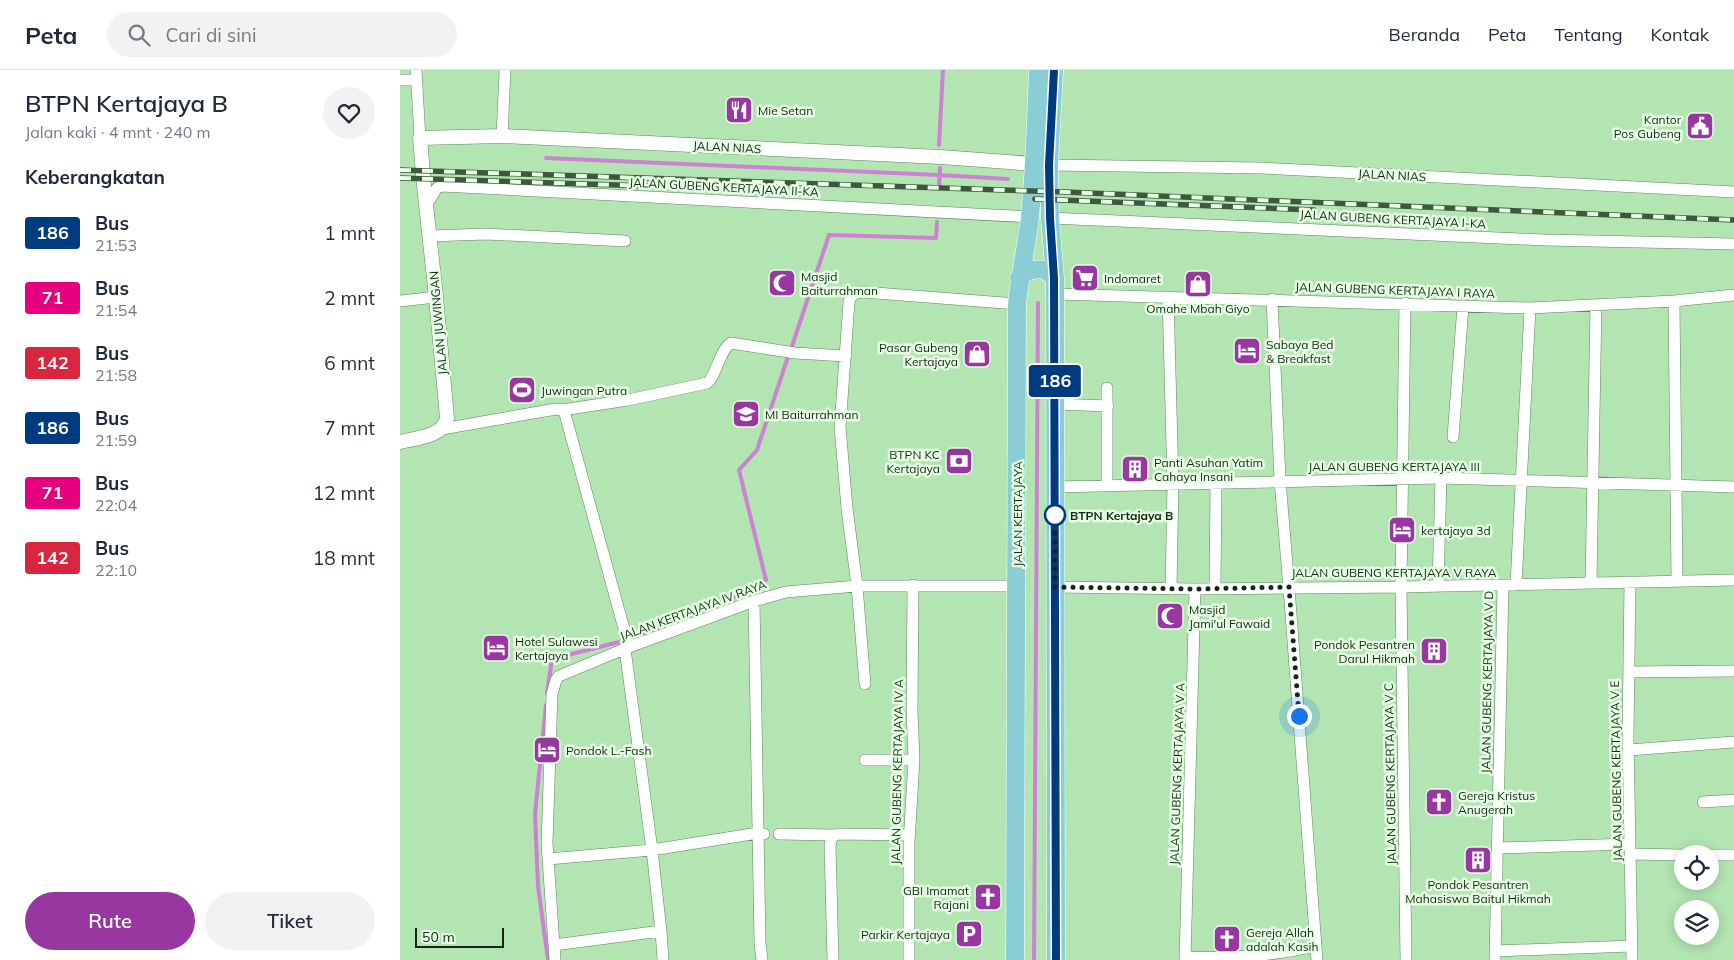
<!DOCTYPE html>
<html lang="id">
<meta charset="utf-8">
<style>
:root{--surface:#fff;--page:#f2f2f3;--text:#1f2937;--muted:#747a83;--line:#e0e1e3;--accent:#97379f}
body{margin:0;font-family:Mulish,sans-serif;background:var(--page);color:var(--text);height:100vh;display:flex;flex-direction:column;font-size:19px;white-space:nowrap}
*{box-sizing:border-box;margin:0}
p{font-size:16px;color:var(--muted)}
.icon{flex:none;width:28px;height:28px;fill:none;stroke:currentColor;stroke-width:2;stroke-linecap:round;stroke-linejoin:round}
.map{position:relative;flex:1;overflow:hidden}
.panel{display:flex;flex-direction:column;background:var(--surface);width:400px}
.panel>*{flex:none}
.badge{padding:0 10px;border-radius:4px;font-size:18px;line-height:32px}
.fabs{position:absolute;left:1274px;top:775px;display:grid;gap:10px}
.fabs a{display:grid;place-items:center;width:45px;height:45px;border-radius:50%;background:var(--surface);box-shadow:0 2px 12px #0003;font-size:25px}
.scale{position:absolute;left:15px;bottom:12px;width:89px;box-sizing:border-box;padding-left:5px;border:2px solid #142714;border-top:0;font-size:14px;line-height:18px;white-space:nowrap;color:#142714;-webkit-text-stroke:4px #e5fee4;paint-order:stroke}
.you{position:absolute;width:25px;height:25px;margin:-12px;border:4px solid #fff;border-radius:50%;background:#1a73e8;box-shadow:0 0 0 8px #1a73e833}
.map>.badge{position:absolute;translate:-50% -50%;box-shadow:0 0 0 2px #fff}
h2{padding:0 25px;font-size:19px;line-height:45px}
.round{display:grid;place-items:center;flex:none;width:52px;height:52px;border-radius:26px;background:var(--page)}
.overview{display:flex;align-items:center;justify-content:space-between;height:85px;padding:0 25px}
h1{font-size:24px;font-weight:600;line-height:38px}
.button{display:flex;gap:10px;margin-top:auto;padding:10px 25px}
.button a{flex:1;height:58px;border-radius:30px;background:var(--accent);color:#fff;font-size:20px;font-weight:600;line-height:58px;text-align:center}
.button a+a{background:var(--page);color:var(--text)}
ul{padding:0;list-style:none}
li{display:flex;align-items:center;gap:15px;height:65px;padding:0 25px}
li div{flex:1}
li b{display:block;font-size:19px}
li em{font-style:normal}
li .badge{min-width:55px;font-weight:700;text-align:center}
header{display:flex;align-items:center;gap:30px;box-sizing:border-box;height:70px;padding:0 25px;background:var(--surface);border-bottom:1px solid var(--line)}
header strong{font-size:24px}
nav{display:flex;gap:28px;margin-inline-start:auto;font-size:18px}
.search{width:350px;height:45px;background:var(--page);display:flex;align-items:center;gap:12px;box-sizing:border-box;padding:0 18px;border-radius:28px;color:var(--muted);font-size:19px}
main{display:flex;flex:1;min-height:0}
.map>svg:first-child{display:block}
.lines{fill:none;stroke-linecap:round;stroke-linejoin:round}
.stream{stroke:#cc82d1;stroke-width:4}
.minor-casing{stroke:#598859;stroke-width:12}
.tertiary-casing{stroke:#598859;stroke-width:15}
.primary-casing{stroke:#fff;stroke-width:19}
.minor{stroke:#fff;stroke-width:11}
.tertiary{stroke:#fff;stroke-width:14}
.primary{stroke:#8bcdd4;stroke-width:18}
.rail-casing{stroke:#3d593d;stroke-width:5.5}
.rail{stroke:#e5fee4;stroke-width:4;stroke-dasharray:11;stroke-linecap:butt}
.line-casing{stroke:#fff;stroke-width:11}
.line{stroke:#003b80;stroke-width:8}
.walk{stroke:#142714;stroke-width:5;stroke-dasharray:0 9}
.stop-dot{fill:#fff;stroke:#003b80;stroke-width:2.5}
.labels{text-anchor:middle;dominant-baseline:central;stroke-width:5;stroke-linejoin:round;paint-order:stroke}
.poi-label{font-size:12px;fill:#142714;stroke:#e5fee4;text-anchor:start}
.street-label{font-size:12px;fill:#142714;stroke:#e5fee4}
.stop-label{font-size:12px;font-weight:bold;fill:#142714;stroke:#e5fee4;text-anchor:start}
</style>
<header>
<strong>Peta</strong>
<div class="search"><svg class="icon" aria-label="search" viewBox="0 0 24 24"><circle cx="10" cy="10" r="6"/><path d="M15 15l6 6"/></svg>Cari di sini</div>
<nav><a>Beranda</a><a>Peta</a><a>Tentang</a><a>Kontak</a></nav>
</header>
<main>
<section class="panel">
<div class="overview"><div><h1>BTPN Kertajaya B</h1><p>Jalan kaki · 4 mnt · 240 m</p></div><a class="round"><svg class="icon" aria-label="heart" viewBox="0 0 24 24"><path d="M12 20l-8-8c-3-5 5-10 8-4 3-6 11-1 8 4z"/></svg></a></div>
<h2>Keberangkatan</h2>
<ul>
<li><span class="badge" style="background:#003b80;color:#fff">186</span><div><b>Bus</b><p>21:53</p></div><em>1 mnt</em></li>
<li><span class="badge" style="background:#e6007e;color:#fff">71</span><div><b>Bus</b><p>21:54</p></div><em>2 mnt</em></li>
<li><span class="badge" style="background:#d7263d;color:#fff">142</span><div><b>Bus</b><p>21:58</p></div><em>6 mnt</em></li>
<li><span class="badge" style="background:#003b80;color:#fff">186</span><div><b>Bus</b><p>21:59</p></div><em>7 mnt</em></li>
<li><span class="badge" style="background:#e6007e;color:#fff">71</span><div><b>Bus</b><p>22:04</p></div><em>12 mnt</em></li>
<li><span class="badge" style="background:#d7263d;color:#fff">142</span><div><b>Bus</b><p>22:10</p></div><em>18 mnt</em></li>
</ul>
<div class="button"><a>Rute</a><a>Tiket</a></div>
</section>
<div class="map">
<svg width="1334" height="890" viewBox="0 0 1334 890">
<rect width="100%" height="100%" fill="#b2e5b2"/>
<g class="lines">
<path class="stream" d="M539,75l4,-75
M146,88l393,17 69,4
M539,116l1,-18
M391,279l38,-114 107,3 1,-16
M235,568l106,-44 25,-14 -27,-110 18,-20 32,-96
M147,623l5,-34 71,-18
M146,635l-11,109 3,72 10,74
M634,890l4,-657"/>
<g class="minor-casing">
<path id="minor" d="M16,0l4,68
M0,10h16
M102,66l3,-66
M649,95l213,3 472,24
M26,136l11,-18 5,-2 588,31
M650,148l495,22 189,4
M29,166l57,-2 139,7
M655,224l475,14 144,-7 60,-6
M768,227l5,187 -2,105
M872,229l8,181 10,121 27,359
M0,231l36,-4
M1274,231l3,279
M1005,233l-4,284 5,373
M707,318v98
M655,334l53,2
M162,340l3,4 64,233
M42,359l114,-20 6,1 66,-10 79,-17c9,-6 13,-34 24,-40l64,10 51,3
M1053,367l10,-131
M655,417l386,-9 293,9
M1230,512l-2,155 4,223
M1191,513l5,-278
M1116,515l14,-277
M1038,516l3,-108
M655,517l140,2 206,-2 333,-7
M815,518l1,-105
M354,531l6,342 2,17
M225,579l27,201 9,81 2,29
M1229,602l105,-1
M465,614l-8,-98 -10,-78 -7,-81 9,-125c3,-9 6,-9 14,-10l154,12
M1229,680l105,-8
M465,690h49
M1303,732l31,-2
M379,764l55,1
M1097,778l133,-4
M1231,784l51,1
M1310,785h24
M148,789l104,-9 106,-17 6,1
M154,875l107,-14
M1095,881l137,-5
M785,887c44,2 88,-1 131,-11
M155,890l-8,-117 5,-149 4,-14 3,-4 70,-29 125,-46 32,-9 71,-6h159
M433,890l-3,-115 2,-8 5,-3 73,1
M509,890v-117l5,-83 -2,-49 1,-126
M785,890l10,-371
M1095,890l8,-375"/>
</g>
<g class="tertiary-casing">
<path id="tertiary" d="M0,372c16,-4 43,-5 47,-24l-11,-121 -12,-111 -4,-48 82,-2 439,21 93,7"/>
</g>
<g class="primary-casing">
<path id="primary" d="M654,0l-5,95 1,53 5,60 1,682
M619,208c11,-11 25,-12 36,0
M615,890l2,-656c3,-30 10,-59 13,-88 5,-48 6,-97 8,-146"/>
</g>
<use href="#minor" class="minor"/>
<use href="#tertiary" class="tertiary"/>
<use href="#primary" class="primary"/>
<g class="rail-casing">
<path id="rail" d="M0,100l665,22 669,28
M0,108l247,8
M635,129l279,11"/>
</g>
<use href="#rail" class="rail"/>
</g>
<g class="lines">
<g class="line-casing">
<path id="line" d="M654,0l-5,95 1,53 4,60 2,682"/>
</g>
<use href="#line" class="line"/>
<path class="walk" d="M655,445v72l140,2 94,-2 10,129"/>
</g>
<defs>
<g id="restaurant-square" transform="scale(1.4375)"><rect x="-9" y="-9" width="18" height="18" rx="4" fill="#97379f" stroke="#e5fee4"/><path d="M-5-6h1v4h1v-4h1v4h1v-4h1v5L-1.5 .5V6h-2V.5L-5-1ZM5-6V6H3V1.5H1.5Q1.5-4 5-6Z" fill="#fff"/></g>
<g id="civic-square" transform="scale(1.4375)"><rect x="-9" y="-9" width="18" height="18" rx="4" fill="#97379f" stroke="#e5fee4"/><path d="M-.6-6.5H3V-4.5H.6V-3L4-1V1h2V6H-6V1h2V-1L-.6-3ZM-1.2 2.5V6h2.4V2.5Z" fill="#fff"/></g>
<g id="supermarket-square" transform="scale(1.4375)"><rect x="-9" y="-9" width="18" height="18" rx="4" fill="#97379f" stroke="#e5fee4"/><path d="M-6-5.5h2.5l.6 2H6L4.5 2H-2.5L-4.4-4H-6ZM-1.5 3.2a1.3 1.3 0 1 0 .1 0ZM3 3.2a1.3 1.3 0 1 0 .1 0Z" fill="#fff"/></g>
<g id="mosque-square" transform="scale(1.4375)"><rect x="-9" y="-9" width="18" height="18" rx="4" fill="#97379f" stroke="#e5fee4"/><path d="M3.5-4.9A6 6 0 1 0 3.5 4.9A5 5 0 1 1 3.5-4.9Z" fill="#fff"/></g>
<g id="shop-square" transform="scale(1.4375)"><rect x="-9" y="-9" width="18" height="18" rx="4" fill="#97379f" stroke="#e5fee4"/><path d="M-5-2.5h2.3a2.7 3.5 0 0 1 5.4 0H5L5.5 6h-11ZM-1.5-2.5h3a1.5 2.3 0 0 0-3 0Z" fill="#fff"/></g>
<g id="hotel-square" transform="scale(1.4375)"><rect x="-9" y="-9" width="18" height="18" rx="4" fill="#97379f" stroke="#e5fee4"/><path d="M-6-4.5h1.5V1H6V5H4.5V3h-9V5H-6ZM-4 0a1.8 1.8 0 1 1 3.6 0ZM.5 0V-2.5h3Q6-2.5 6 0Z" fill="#fff"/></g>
<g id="stadium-square" transform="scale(1.4375)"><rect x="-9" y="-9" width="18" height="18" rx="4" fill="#97379f" stroke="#e5fee4"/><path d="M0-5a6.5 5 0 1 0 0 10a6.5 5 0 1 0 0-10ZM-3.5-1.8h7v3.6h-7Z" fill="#fff"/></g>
<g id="school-square" transform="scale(1.4375)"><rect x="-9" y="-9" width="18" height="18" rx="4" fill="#97379f" stroke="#e5fee4"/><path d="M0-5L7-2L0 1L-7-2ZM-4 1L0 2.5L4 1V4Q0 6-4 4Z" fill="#fff"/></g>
<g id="bank-square" transform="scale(1.4375)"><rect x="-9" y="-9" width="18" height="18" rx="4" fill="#97379f" stroke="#e5fee4"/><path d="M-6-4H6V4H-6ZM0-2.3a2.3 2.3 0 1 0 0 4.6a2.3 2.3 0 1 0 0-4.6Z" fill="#fff"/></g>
<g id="building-square" transform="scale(1.4375)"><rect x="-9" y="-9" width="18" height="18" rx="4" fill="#97379f" stroke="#e5fee4"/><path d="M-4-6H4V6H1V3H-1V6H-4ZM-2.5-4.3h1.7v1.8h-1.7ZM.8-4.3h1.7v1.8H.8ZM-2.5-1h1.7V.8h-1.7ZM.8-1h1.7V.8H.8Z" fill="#fff"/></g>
<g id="church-square" transform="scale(1.4375)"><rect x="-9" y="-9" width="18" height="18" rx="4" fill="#97379f" stroke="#e5fee4"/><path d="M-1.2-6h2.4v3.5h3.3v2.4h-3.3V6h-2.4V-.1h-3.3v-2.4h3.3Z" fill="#fff"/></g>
<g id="parking-square" transform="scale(1.4375)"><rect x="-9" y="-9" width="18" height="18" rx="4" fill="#97379f" stroke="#e5fee4"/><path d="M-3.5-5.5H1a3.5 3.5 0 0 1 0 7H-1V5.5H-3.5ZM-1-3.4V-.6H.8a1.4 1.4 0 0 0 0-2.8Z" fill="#fff"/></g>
</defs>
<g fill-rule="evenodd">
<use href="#restaurant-square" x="339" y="40"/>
<use href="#civic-square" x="1300" y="56"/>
<use href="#supermarket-square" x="685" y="208"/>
<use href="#mosque-square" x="382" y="213"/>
<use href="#shop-square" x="798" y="214"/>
<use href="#hotel-square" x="847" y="281"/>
<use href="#shop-square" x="577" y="284"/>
<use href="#stadium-square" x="122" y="320"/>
<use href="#school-square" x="346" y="344"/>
<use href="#bank-square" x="559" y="391"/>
<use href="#building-square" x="735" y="399"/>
<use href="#hotel-square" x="1002" y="460"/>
<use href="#mosque-square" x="770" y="546"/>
<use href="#hotel-square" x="96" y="578"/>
<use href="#building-square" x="1034" y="581"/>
<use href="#hotel-square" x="147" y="680"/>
<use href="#church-square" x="1039" y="732"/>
<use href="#building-square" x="1078" y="790"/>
<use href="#church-square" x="588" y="827"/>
<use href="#parking-square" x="569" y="864"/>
<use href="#church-square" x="827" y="869"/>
</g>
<circle class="stop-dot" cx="655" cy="445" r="10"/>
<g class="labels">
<g class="poi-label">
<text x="358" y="40">Mie Setan</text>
<text x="1281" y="49" text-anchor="end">Kantor<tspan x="1281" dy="14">Pos Gubeng</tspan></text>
<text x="401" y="206">Masjid<tspan x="401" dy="14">Baiturrahman</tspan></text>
<text x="704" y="208">Indomaret</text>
<text x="798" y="238" text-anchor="middle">Omahe Mbah Giyo</text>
<text x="866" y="274">Sabaya Bed<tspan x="866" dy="14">&amp; Breakfast</tspan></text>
<text x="558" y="277" text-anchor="end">Pasar Gubeng<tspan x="558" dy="14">Kertajaya</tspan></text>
<text x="141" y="320">Juwingan Putra</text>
<text x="365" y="344">MI Baiturrahman</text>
<text x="540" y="384" text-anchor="end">BTPN KC<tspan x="540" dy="14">Kertajaya</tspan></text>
<text x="754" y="392">Panti Asuhan Yatim<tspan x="754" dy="14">Cahaya Insani</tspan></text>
<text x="1021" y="460">kertajaya 3d</text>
<text x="789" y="539">Masjid<tspan x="789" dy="14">Jami'ul Fawaid</tspan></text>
<text x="115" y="571">Hotel Sulawesi<tspan x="115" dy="14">Kertajaya</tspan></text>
<text x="1015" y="574" text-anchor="end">Pondok Pesantren<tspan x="1015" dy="14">Darul Hikmah</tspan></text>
<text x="166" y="680">Pondok L.-Fash</text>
<text x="1058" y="725">Gereja Kristus<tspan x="1058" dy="14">Anugerah</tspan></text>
<text x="1078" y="814" text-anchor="middle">Pondok Pesantren<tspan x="1078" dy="14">Mahasiswa Baitul Hikmah</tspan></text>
<text x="569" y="820" text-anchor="end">GBI Imamat<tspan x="569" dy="14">Rajani</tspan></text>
<text x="846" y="862">Gereja Allah<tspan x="846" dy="14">adalah Kasih</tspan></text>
<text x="550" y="864" text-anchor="end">Parkir Kertajaya</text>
</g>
<g class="street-label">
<text transform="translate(327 77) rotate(3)">JALAN NIAS</text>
<text transform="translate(992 105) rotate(3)">JALAN NIAS</text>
<text transform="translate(324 117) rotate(3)">JALAN GUBENG KERTAJAYA II-KA</text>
<text transform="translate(993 149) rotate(3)">JALAN GUBENG KERTAJAYA I-KA</text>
<text transform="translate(995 220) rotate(2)">JALAN GUBENG KERTAJAYA I RAYA</text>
<text transform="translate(38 253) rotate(-95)">JALAN JUWINGAN</text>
<text x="994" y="396">JALAN GUBENG KERTAJAYA III</text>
<text transform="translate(617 444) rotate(-90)">JALAN KERTAJAYA</text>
<text x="994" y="502">JALAN GUBENG KERTAJAYA V RAYA</text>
<text transform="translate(293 540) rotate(-20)">JALAN KERTAJAYA IV RAYA</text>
<text transform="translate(1087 612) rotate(-89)">JALAN GUBENG KERTAJAYA V D</text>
<text transform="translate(1216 701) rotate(-91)">JALAN GUBENG KERTAJAYA V E</text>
<text transform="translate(497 702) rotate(-89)">JALAN GUBENG KERTAJAYA IV A</text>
<text transform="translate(777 704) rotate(-88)">JALAN GUBENG KERTAJAYA V A</text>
<text transform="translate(990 704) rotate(-91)">JALAN GUBENG KERTAJAYA V C</text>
</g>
<g class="stop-label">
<text x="670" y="445">BTPN Kertajaya B</text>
</g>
</g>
</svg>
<div class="fabs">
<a><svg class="icon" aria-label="locate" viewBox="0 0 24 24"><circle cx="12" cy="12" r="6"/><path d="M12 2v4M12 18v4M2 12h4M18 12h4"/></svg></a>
<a><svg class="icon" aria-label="layers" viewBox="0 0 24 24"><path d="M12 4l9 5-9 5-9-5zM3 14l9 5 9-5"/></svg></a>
</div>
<div class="scale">50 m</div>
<div class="you" style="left:899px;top:646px"></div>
<b class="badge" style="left:655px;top:311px;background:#003b80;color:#fff">186</b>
</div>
</main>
